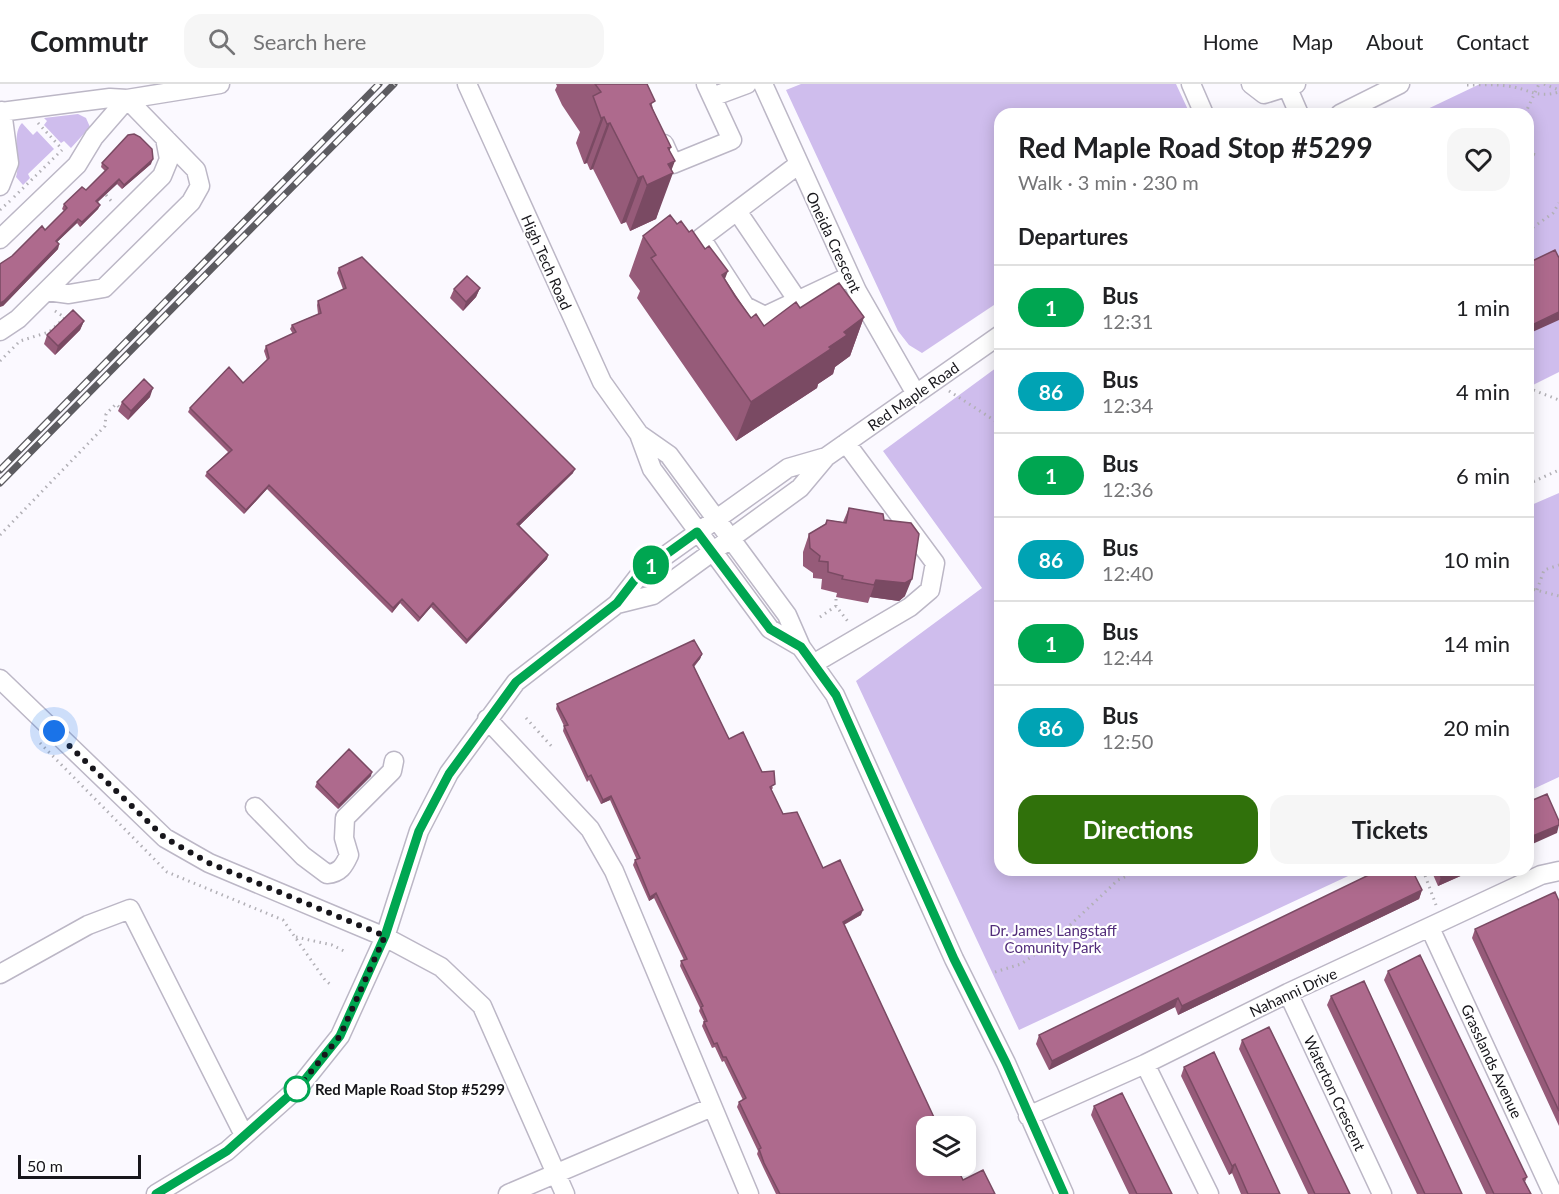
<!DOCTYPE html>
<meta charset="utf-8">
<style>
:root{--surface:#fff;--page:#f6f6f6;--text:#202124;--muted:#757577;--line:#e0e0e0;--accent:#30710b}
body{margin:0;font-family:Lato,sans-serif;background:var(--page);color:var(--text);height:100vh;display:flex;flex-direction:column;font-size:22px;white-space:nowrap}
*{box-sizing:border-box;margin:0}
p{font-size:20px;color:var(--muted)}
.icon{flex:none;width:33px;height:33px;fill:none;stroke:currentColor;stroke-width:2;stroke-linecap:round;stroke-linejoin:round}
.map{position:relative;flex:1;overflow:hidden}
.drawer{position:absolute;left:994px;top:24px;width:540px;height:768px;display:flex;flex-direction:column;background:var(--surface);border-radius:18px;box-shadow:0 3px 15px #0003}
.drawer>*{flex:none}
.badge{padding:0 12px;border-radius:20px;font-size:21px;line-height:39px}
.fabs{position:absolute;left:916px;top:1032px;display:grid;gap:12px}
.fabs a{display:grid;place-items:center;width:60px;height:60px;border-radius:12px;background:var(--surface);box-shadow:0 3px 15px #0003;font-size:30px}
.scale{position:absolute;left:18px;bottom:15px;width:123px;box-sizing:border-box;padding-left:6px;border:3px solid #17161b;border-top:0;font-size:16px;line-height:21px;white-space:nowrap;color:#17161b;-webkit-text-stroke:4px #fff;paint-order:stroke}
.you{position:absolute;width:30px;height:30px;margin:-15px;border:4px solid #fff;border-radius:50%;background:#1a73e8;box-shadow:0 0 0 9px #1a73e833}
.map>.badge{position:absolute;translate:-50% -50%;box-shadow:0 0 0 3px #fff}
h2{padding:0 24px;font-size:22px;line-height:54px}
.round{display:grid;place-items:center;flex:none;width:63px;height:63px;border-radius:18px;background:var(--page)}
.overview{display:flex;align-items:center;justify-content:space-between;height:102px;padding:0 24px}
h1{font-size:28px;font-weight:700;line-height:45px}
.action{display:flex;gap:12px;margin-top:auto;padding:12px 24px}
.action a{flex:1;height:69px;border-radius:18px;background:var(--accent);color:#fff;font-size:24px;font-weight:700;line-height:69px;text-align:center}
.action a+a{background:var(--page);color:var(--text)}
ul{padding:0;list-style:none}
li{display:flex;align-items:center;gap:18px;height:84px;padding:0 24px;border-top:2px solid var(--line)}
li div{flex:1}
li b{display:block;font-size:22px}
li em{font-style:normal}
li .badge{min-width:66px;font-weight:700;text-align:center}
header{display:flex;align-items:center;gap:36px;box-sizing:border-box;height:84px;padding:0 30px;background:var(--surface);border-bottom:2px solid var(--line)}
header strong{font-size:28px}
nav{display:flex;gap:33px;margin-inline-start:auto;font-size:21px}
.search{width:420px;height:54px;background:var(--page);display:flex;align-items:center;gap:15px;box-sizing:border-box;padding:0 21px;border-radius:18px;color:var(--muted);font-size:22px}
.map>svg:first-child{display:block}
.green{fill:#cfbded}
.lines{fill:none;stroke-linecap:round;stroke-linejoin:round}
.minor-casing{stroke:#bcb7c6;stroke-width:21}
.path{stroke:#b2b0b6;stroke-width:3;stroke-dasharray:1.5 4.5;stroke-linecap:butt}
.minor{stroke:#fff;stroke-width:18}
.rail-casing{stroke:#5d5c61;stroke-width:7}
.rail{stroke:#fff;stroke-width:4.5;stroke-dasharray:14;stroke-linecap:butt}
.wall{fill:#965b79}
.shaded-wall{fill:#7a4a63}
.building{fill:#ae6a8d;stroke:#7a4a63;stroke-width:1.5}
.line-casing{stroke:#fff;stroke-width:14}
.line{stroke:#00a651;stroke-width:9}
.walk{stroke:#17161b;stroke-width:6;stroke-dasharray:0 10.8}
.stop-dot{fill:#fff;stroke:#00a651;stroke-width:3}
.labels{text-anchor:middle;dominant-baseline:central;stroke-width:4.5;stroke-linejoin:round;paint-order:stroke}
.street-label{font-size:15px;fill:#17161b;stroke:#fff}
.park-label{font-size:15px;fill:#512c7a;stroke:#fff}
.stop-label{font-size:15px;font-weight:bold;fill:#17161b;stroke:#fff;text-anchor:start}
</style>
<header>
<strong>Commutr</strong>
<div class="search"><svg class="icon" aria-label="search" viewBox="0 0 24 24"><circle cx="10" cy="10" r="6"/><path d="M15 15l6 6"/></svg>Search here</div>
<nav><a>Home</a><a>Map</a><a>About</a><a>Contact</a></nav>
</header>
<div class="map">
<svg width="1559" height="1110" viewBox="0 0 1559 1110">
<rect width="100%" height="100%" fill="#fbf9ff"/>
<path class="green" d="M801,0h375l14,30h-190v187l-78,52 -13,-8 -11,-14 -112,-241z
M1480,0h79v288l-30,15 -1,-273h-111z
M78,30l8,4 4,9 -19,21 -7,-7 -3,2 -17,-18 3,-4 -3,-3z
M22,39l11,12 4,-4 17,18 -26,25 2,4 -7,7 -7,-8c5,-16 -5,-43 6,-54z
M1000,281v505h361l-342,160 -163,-349 126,-93 -99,-137z
M1559,409v284l-30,14v-285z"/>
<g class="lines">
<g class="minor-casing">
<path id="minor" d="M467,0l135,298 37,52 13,35 118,160 31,18
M763,0l94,207 59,103
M1191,0l13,30
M1251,0l13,10 32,-10
M1286,0l13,30
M712,13l35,-13
M0,28l110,-14 17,1 93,-15
M1340,30l60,-30
M664,60l9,20 59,-24 -26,-56
M799,80l-98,74 44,68 20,10 85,-40
M0,102l9,-23 -7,-52
M737,127l61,90
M0,155l77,-74 17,-28 33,-38
M47,207l22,3 35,-6 87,-86 9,-16 -4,-16 -69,-71
M0,247l18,-12 144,-143 7,-17 -4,-21
M639,350l30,21 118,160 14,32 34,48 119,264 52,104 58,131
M617,520l36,-9 147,-107 26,-31 174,-122
M813,580l97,-57 20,-17 5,-27 -89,-120
M0,595l165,159 44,25 176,74 56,30 41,39 83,188
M487,635l103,110 24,42 135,323
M255,723l48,49 24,18c13,-1 17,-8 22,-19l-5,-17 1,-20 47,-47 2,-10
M1430,844l123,266
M0,890l88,-49 42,-16 114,226
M1288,909l94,201
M1145,980l64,130
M1028,1032l117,-52 143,-71 253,-118 18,-4
M156,1110l71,-43 73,-65 40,-50 45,-99 34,-106 30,-58 67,-91 101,-78 24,-31 147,-105 38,-11
M508,1110l204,-87"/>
</g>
<path class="path" d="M1544,0l15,6
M1467,1c13,0 27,-1 40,1 22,2 27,13 52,6
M1525,30l14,-30
M38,39l24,26
M1528,68l10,4
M106,111l7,8
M14,113l48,-47
M0,126l10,-9
M1528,147l25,-18 6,-10
M55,227l9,6
M0,277l20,-20 29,-9 18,-16
M1528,304l31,12
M949,307l51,33
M1528,400l31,-14
M0,451l105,-109 1,-12 10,-10 6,6
M1528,504l31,8
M1537,506l7,-20 15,-5
M836,515v7l13,17
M820,533l16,-11
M526,634l28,31
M40,659l127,129 116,48 42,60 7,6
M1423,786l13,35
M296,853l36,8 14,7
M995,888l26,-8 29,-20 68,-64 22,-10"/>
<use href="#minor" class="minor"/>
<g class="rail-casing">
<path id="rail" d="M0,386l379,-386
M0,399l394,-399"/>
</g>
<use href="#rail" class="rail"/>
</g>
<path class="wall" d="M556,0h91l6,25 17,42 1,19 -15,49 -26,12 -4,-9 -5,2 -28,-55 -3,1 -3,-7 -3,1 -8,-21 4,-11 -18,-27 -7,-15 2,-4z
M102,79l49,1 -29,25 -5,-5 -19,18 2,3 -2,4 -18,18 -3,-4 -20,19 2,2 -1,5 -55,57 9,-50 33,-26 19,-19 -2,-2 2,-5 22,-14 19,-19 -4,-4z
M677,140l48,55 26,39 13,8 100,-9 -14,39 -15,11 -2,7 -15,10 -1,4 -81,53 -99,-143 3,-7 -11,-15 14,-40z
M339,184l234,205 -54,53 29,29 -1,4 -81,85 -35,-37 -13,15 -18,-19 -8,10 -125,-124 -23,25 -39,-38 2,-4 21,-20 -40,-40 2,-4 53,-25 24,-23 -3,-9 2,-5 27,-12 -3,-5 2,-4 26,-11 -1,-9 1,-4 25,-12 -6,-16z
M480,204l-4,9 -13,14 -13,-13 4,-9z
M84,237l-4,9 -25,25 -11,-11 3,-9z
M150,313l-22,23 -10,-9 4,-9z
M849,424l35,12 21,76 -6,5 -29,-4 -2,6 -32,-6 1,-4 -16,-4 1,-10 -9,-1v-5l-10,-7v-14l6,-18 16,-10 2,-4 16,2z
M702,570l-2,5 -6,8 35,72 33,33 11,16 -2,2 12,24 40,54 38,47 -17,10 119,255 32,14h-219l-13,-27 -6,-13 1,-3 -21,-44 2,-5 4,-2 -19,-39 -2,1 -7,-15 -3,1 -10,-22 2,-5 -5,-10 1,-3 -20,-42 1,-5 3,-1 -30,-62 -5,3 -16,-36 2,-5h2l-27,-60 -9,4 -12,-24 -2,2 -24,-51 1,-5 -8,-17 1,-5z
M371,692l-33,33 -23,-22 2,-5z
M1431,786h43l-36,16z
M1422,806l-3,9 -241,116 -3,-8 -126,63 -13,-26 3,-9z
M1559,817v225l-87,-188 3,-9z
M1388,887l139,206 -2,5 6,12h-45l-102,-214z
M1331,912l131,198h-45l-90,-189z
M1242,956l108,154h-42l-69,-145z
M1184,983l96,127h-39l-9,-21 -3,2 -48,-99z
M1094,1022l78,88h-43l-38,-79z"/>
<path class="shaded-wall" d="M604,33l-17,46 -3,1 17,-46z
M610,39l-17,46 -3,1 17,-46z
M671,63l-12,32 9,-15 7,-3 -5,13 3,-1 -17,46 -26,12 17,-46 21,-37z
M153,75l-2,5 -29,25 2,-4z
M643,92l-17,46 -5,2 17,-46z
M119,95l-2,5 -23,21 2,-4z
M100,121l-2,4 -18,18 2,-5z
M78,135l-1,4 -23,22 2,-4z
M59,160l-1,5 -55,57 -3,1v-4z
M728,187l-15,39 9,-35z
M480,204l-4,9 -13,14 3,-9z
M1559,228v8l-31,14v-7z
M864,233l-14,39 -15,11 -2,7 -15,10 -1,4 -81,53 15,-39z
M84,237l-4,9 -25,25 3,-9z
M153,304l-3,9 -22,23 3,-9z
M575,385l-2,4 -57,56 1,-5z
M269,401l-2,4 -23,25 2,-4z
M548,471l-1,4 -81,85 1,-4z
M912,495l-7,17 -6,5 -29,-4 6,-17z
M402,515l-2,4 -8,10 1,-5z
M433,519l-2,4 -13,15 2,-4z
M702,570l-2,5 -9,10 2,-4z
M372,688l-1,4 -33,33 1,-4z
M611,712l-1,4 -9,4 2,-4z
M1559,741l-2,8 -29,13v-8z
M1457,786h17l-36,16 3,-9z
M1422,806l-3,9 -241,116 4,-9z
M656,809l-2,5 -5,3 1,-4z
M863,826l-2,5 -20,11 2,-4z
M1178,914l-3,9 -126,63 3,-9z
M1235,1080l-3,9 -3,2 3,-9z"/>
<path class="building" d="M595,0h52l8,17 -5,3 21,43 -3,1 7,13 -7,3 5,9 -26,12 -4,-9 -5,2 -28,-55 -3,1 -3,-7 -3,1 -8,-22 8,-4z
M134,50l6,3 12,12 1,10 -29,26 -5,-6 -23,22 4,4 -18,17 -4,-3 -22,22 3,3 -55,57 -4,2v-39l12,-8 30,-30 3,4 22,-22 -3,-4 18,-17 4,3 22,-22 -6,-5 26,-28z
M670,131l7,9 4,-3 8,11 3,-2 13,19 4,-3 19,25 -6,4 13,21 16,22 5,-4 8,12 32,-24 4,6 39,-25 25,34 -20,15 3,3 -18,12 2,2 -80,53 -100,-144 5,-3 -13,-19z
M1555,166l4,8v54l-31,15v-64z
M362,173l213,212 -58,55 31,31 -81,85 -34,-37 -13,15 -18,-19 -9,9 -124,-123 -23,25 -39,-38 25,-22 -42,-42 39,-41 14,16 26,-25 -3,-12 30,-14 -4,-7 29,-12 -3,-12 28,-13 -7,-20z
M467,192l13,12 -14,14 -12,-13z
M73,226l11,11 -26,25 -11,-11z
M144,295l9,9 -22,23 -9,-9z
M849,424l34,6 1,6 27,3 8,11 -7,45 -7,4 -29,-3 -2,5 -32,-6 1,-3 -15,-4v-10l-9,-1 1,-5 -10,-8 -1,-14 17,-10 1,-4 19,3z
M694,556l8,14 -9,11 36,74 14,-7 19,40 12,-1 1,13 -5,3 13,27 14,-2 26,56 17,-8 23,50 -20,12 95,204h-11v40h29l7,14 20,-10 12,24h-215l-16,-31 -5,-14 2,-1 -22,-46 7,-4 -20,-41h-3l-6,-14 -3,1 -10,-22 3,-1 -6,-14 2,-1 -22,-45 6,-2 -31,-66 -6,4 -15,-37 5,-2 -29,-62 -8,4 -12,-25 -3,2 -24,-51 4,-1 -11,-21z
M349,665l23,23 -33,33 -22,-23z
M1547,710l12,27v4l-31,13v-36z
M1379,786h33l10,20 -240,116 -4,-8 -126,63 -13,-26z
M1438,786h19l-16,7z
M1555,808l4,9v210l-84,-182z
M1420,871l107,222 -4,2 8,15h-37l-106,-223z
M1364,897l98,213h-37l-94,-198z
M1269,943l81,167h-35l-73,-154z
M1214,968l66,142h-32l-13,-30 -3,2 -48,-99z
M1122,1009l50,101h-35l-43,-88z"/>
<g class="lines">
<g class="line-casing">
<path id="line" d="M156,1110l71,-43 73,-65 40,-50 45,-100 34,-105 30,-57 67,-92 101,-79 23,-30 57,-41 73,97 31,18 35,48 118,264 52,104 58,131"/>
</g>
<use href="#line" class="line"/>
<path class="walk" d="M54,647l111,107 44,25 176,73 -45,100 -43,53"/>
</g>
<circle class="stop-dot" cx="297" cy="1005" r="12"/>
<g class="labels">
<g class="street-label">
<text transform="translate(834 158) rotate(65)">Oneida Crescent</text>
<text transform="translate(547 178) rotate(66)">High Tech Road</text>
<text transform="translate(913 312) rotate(-35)">Red Maple Road</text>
<text transform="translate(1293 908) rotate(-25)">Nahanni Drive</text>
<text transform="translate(1492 977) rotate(65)">Grasslands Avenue</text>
<text transform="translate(1335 1009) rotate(65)">Waterton Crescent</text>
</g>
<g class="park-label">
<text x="1053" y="846">Dr. James Langstaff<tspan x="1053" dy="17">Comunity Park</tspan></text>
</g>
<g class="stop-label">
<text x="315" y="1005">Red Maple Road Stop #5299</text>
</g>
</g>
</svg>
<div class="fabs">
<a><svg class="icon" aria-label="layers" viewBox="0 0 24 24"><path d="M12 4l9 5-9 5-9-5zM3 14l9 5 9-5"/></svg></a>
</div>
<div class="scale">50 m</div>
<div class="you" style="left:54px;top:647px"></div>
<b class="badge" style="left:651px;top:481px;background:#00a651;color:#fff">1</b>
<section class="drawer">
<div class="overview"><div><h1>Red Maple Road Stop #5299</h1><p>Walk · 3 min · 230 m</p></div><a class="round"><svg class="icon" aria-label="heart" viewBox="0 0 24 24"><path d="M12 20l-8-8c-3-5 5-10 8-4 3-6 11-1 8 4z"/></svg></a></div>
<h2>Departures</h2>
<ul>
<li><span class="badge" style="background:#00a651;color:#fff">1</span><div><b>Bus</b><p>12:31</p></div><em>1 min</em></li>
<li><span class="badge" style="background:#00a3b4;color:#fff">86</span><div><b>Bus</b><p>12:34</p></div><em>4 min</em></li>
<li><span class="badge" style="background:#00a651;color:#fff">1</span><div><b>Bus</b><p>12:36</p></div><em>6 min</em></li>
<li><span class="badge" style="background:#00a3b4;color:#fff">86</span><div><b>Bus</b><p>12:40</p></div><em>10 min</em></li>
<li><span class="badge" style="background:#00a651;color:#fff">1</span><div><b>Bus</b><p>12:44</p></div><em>14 min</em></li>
<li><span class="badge" style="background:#00a3b4;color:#fff">86</span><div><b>Bus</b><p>12:50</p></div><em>20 min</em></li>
</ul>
<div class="action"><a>Directions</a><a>Tickets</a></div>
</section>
</div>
